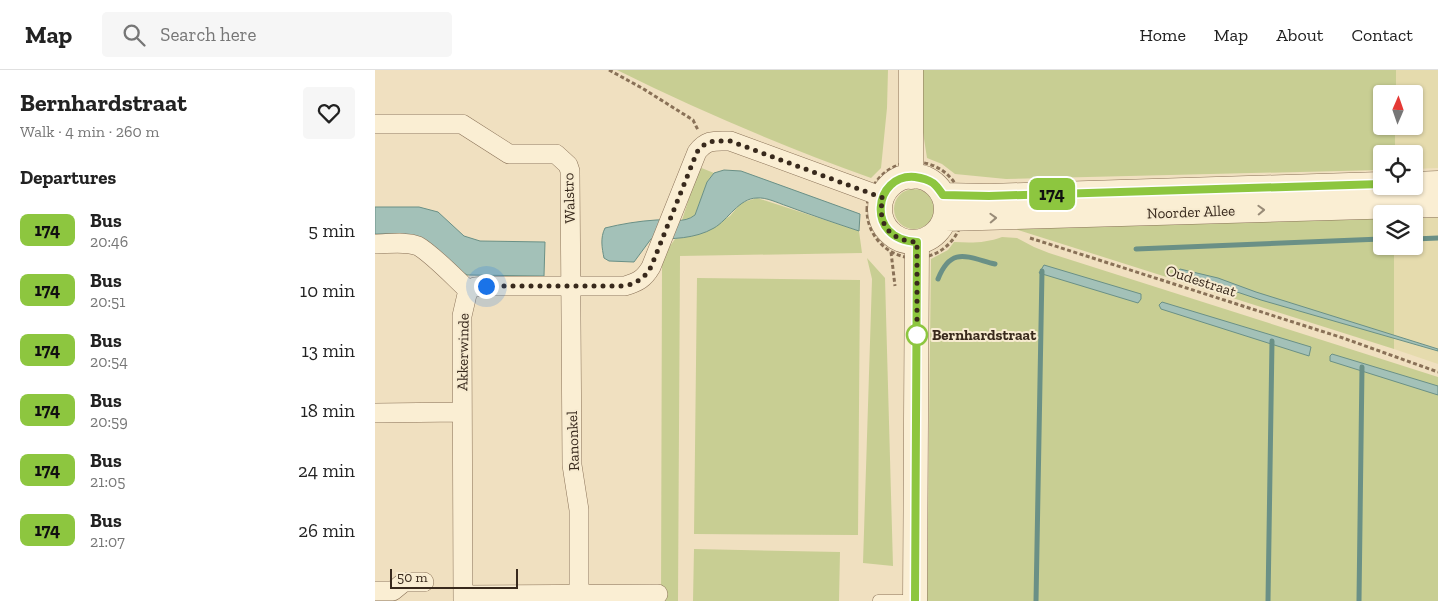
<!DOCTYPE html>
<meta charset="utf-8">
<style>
:root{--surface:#fff;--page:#f6f6f6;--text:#222;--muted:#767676;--line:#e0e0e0}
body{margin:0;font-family:"Zilla Slab",serif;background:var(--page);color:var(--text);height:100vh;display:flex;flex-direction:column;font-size:19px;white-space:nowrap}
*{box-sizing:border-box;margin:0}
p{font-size:16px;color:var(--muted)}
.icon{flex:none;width:28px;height:28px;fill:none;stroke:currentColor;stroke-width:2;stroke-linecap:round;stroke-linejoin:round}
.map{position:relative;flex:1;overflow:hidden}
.details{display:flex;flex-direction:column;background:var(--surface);width:375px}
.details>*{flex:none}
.badge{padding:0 10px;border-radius:8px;font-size:18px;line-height:32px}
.needle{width:32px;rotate:2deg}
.buttons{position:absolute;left:998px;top:15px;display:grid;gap:10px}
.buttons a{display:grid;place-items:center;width:50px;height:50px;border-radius:5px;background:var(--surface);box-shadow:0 1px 4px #0004;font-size:25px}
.scale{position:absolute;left:15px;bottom:12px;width:128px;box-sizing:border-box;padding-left:5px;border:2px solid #38291c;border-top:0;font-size:14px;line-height:18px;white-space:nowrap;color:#38291c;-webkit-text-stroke:4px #f7ebd0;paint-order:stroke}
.you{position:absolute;width:25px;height:25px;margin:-12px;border:4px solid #fff;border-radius:50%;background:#1a73e8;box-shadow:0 0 0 8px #1a73e833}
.map>.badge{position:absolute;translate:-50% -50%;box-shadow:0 0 0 2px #fff}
h2{padding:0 20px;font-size:19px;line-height:45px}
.round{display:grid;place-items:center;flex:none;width:52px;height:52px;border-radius:5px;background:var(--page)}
.overview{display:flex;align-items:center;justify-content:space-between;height:85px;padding:0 20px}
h1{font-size:24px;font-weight:700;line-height:38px}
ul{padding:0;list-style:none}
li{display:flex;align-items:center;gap:15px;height:60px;padding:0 20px}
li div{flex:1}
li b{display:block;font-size:19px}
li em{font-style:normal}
li .badge{min-width:55px;font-weight:700;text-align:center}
header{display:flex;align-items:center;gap:30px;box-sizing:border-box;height:70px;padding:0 25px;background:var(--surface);border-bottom:1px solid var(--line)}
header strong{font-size:24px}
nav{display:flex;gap:28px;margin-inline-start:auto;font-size:18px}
.search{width:350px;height:45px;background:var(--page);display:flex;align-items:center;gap:12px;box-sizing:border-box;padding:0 18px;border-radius:5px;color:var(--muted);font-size:19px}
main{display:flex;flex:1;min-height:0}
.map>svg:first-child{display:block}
.farmland{fill:#e5dbad}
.green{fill:#c8ce93}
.water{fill:#a3c1b8;stroke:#6a9086}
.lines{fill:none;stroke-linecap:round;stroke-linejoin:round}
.stream{stroke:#6a9086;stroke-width:5}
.service-casing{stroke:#897157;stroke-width:11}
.minor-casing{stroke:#897157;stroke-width:20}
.tertiary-casing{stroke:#897157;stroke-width:25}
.path{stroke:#897157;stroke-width:3;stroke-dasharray:4 2.5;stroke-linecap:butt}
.service{stroke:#faeed3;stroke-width:10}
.minor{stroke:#faeed3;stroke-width:19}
.tertiary{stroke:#faeed3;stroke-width:24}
.oneway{stroke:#998c78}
.line-casing{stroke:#fff;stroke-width:11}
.line{stroke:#8dc63f;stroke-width:8}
.walk{stroke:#38291c;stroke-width:5;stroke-dasharray:0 9}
.stop-dot{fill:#fff;stroke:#8dc63f;stroke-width:2.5}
.labels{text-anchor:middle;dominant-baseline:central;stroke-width:4;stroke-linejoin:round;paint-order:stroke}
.street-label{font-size:15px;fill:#38291c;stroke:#f7ebd0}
.stop-label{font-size:15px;font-weight:bold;fill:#38291c;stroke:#f7ebd0;text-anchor:start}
</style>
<header>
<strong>Map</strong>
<div class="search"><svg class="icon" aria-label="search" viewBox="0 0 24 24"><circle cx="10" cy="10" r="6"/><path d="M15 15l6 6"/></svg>Search here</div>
<nav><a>Home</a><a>Map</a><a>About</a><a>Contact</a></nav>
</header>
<main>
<section class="details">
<div class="overview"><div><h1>Bernhardstraat</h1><p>Walk · 4 min · 260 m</p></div><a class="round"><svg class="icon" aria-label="heart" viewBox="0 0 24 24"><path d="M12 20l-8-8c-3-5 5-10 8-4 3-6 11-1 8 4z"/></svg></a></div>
<h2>Departures</h2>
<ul>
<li><span class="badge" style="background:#8dc63f;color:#111">174</span><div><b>Bus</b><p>20:46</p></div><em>5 min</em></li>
<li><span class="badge" style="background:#8dc63f;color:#111">174</span><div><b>Bus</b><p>20:51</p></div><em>10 min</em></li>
<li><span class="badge" style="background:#8dc63f;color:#111">174</span><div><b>Bus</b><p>20:54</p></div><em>13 min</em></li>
<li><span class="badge" style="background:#8dc63f;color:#111">174</span><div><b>Bus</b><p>20:59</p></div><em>18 min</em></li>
<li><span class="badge" style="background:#8dc63f;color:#111">174</span><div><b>Bus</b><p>21:05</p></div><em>24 min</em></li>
<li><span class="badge" style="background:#8dc63f;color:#111">174</span><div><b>Bus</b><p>21:07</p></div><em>26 min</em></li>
</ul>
</section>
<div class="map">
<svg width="1063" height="531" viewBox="0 0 1063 531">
<rect width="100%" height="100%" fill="#f0e0c0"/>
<path class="farmland" d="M1021,0h42v98l-24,1v-15h-19v-28h19v-32h-18z
M1063,140v154l-44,-15v-103h20v-32z"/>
<path class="green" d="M242,0h271l-1,38 -6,60 -10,10c-87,-31 -171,-67 -254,-108z
M545,0h476v24h-15v32h14v28h-14v16l-375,9 -51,-5 -13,-10 -15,-6 -5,-32z
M324,97l15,6 -7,9 -12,33 -5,4 -8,1z
M519 139a20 20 0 1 1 40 0a20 20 0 1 1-40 0Z
M382,128l102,33 3,22 -182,3 -2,345h-17l1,-335 -2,-6 15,-21 20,-4 35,-19 11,-13z
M1006,144v32h13v103l-376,-119 -11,-8z
M627,167l15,1 17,9 15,6 389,124v224h-511l4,-342 17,-9 6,-8c18,1 32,1 48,-5z
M492,188l18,20 8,288 -30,-3 9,-284z
M322,208l163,2 -2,255 -164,-1z
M319,479l146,3 -1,49h-146z"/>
<path class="water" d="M349,100l17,1 119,43 -1,17c-24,-8 -48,-16 -72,-25 -9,-3 -21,-9 -30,-8 -18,0 -29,22 -43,30 -19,11 -42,11 -63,11l-17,23 -25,-1 -5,-3c-2,-10 -4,-20 1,-30 16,-4 34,-7 51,-8 13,-1 28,4 39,-5l12,-33 7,-9z
M0,137h44l19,5 26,24 16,5 65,1 -1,34 -77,-1 -66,-41h-26z
M669,195l97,29v5l-3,4 -99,-30z
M805,199l38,9 38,14 182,57v2l-177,-51 -81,-27 -2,-1z
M787,232l149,45 -2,9 -148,-47 -2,-4z
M957,284l106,32v9l-108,-34v-5z"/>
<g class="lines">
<path class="stream" d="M1039,169l24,-1
M761,179l245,-10
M563,209c13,-33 29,-22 57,-15
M661,531l6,-330
M893,531l4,-260
M984,531l3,-234"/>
<g class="service-casing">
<path id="service" d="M503,531v-1h37"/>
</g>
<g class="minor-casing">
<path id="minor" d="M0,54h87l47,30h47l12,11 2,6 2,294 7,45v85
M0,174c13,0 31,-3 43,2 13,7 38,33 50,44
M0,343l87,-1
M0,521h18l11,-9h20
M88,525l195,-1
M88,531l-1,-285 6,-26 7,-3 11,-1h139c13,-4 19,-7 26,-19l46,-115c10,-13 18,-11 33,-11l153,56"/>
</g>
<g class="tertiary-casing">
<path id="tertiary" d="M505 139a33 33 0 1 1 66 0a33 33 0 1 1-66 0Z
M536,107v-107
M1039,114l24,-1
M568,125l46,1 392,-12
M570,149l493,-14
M540,531l2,-359"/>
</g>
<path class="path" d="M234,0l33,18 51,32 5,10
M492 140a48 48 0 1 1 96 0a48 48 0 1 1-96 0Z
M655,168l313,100 95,34
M516,182l4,34"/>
<use href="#service" class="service"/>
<use href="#minor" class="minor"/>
<use href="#tertiary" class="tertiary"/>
</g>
<defs><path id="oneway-chevron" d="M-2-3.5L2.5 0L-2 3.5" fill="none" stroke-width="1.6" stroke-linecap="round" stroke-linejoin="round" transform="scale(1.25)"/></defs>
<g class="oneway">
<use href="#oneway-chevron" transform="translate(886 140) rotate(-2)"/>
<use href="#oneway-chevron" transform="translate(618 148) rotate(-2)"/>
</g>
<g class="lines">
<g class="line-casing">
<path id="line" d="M540,531l2,-359c-53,-2 -43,-69 -2,-65 7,1 12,2 18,6 4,3 7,8 10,12l46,1 392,-12"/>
</g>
<use href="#line" class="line"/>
<path class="walk" d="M111,216h139c13,-4 19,-7 26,-19l46,-115c10,-13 18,-11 33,-11l153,57c-7,26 8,43 34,44v93"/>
</g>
<circle class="stop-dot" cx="542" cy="265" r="10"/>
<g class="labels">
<g class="street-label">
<text transform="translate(194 128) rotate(-92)">Walstro</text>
<text transform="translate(816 142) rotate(-2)">Noorder Allee</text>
<text transform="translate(826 211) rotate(18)">Oudestraat</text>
<text transform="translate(88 282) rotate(-89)">Akkerwinde</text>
<text transform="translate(198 371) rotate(-92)">Ranonkel</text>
</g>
<g class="stop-label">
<text x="557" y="265">Bernhardstraat</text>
</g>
</g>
</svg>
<div class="buttons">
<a><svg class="needle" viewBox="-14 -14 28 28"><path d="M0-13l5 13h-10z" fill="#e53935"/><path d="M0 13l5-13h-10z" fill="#767676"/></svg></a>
<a><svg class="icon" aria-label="locate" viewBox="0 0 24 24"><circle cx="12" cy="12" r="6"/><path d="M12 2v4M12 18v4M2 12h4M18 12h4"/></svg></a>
<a><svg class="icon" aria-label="layers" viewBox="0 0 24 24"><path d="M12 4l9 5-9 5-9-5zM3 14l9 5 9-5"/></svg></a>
</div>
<div class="scale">50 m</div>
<div class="you" style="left:111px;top:216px"></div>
<b class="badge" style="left:677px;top:124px;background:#8dc63f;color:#111">174</b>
</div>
</main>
